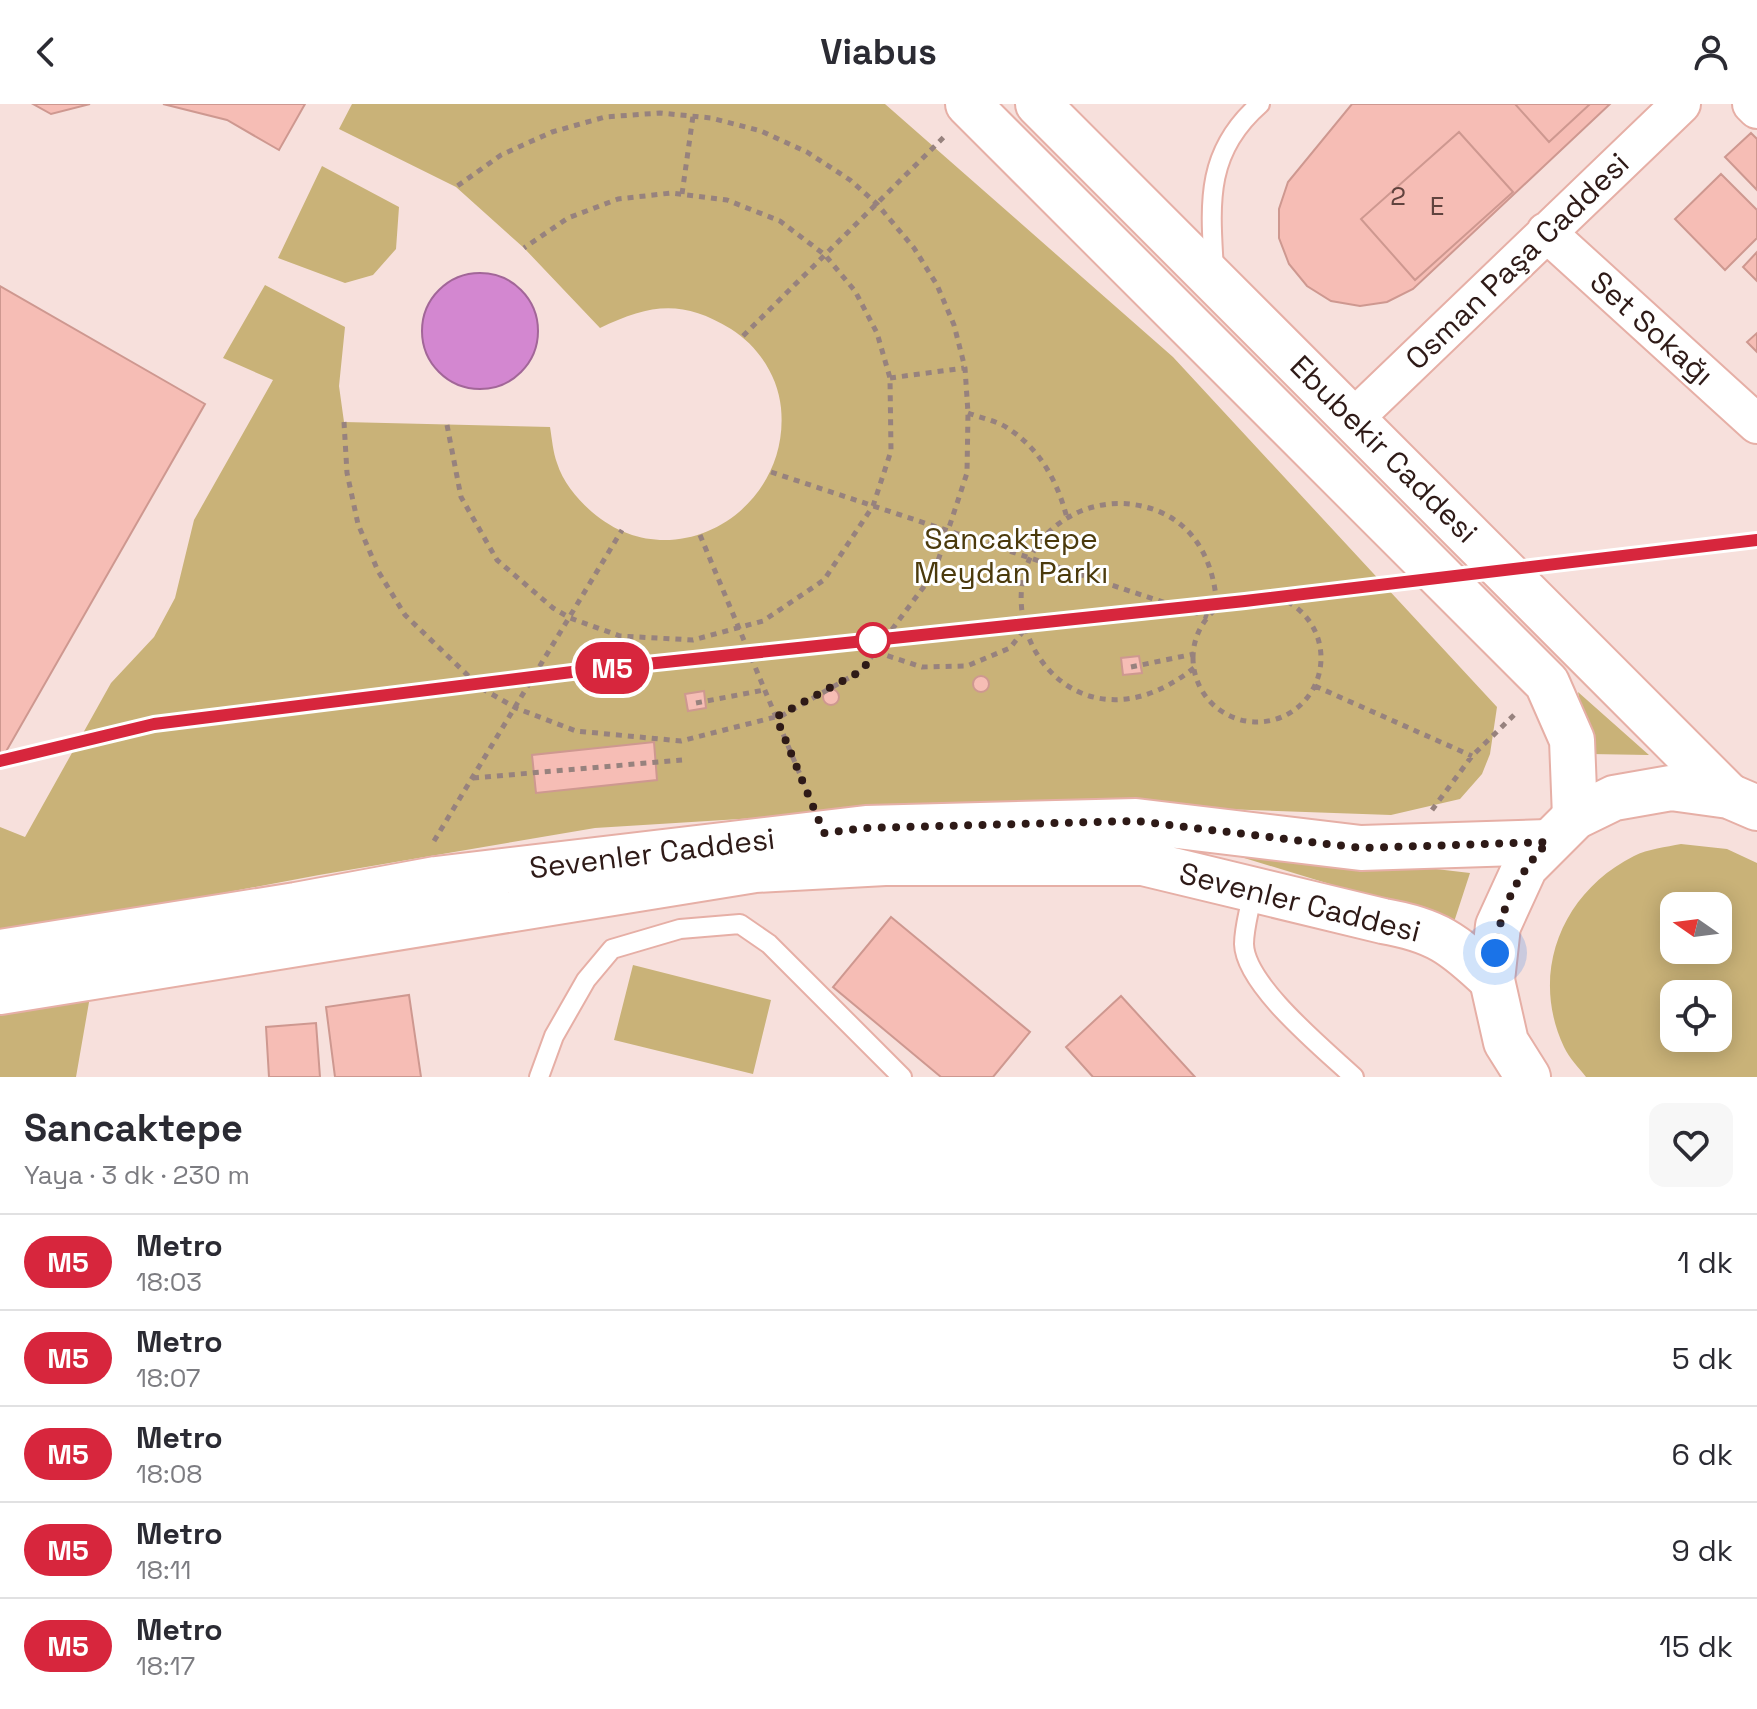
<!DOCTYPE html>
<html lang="tr">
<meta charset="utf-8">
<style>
:root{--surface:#fff;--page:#f7f7f7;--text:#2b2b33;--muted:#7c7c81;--line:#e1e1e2}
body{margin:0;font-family:"Space Grotesk",sans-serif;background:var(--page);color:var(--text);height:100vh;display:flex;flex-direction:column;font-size:30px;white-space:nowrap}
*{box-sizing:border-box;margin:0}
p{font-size:26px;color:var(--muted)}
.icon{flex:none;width:44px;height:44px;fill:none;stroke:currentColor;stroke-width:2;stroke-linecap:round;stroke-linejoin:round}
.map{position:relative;height:973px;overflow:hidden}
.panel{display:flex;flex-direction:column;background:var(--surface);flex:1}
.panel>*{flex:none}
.badge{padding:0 16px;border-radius:26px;font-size:28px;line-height:52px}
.needle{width:52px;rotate:284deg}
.tools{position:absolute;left:1660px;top:788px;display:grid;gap:16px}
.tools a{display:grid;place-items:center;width:72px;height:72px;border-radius:16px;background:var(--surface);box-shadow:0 4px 20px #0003;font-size:40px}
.you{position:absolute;width:40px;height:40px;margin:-20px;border:6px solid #fff;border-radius:50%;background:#1a73e8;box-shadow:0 0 0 12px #1a73e833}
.map>.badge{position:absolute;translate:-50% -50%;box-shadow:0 0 0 4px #fff}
.round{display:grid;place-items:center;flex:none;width:84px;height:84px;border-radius:16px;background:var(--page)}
.headline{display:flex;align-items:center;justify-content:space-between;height:136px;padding:0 24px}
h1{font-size:38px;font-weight:800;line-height:60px}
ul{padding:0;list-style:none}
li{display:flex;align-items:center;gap:24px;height:96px;padding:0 24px;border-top:2px solid var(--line)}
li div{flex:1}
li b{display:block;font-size:30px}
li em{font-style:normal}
li .badge{min-width:88px;font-weight:700;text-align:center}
header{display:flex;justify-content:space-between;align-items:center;height:104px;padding:0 24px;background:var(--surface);font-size:36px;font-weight:800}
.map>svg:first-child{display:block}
.green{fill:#c9b278;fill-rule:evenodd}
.water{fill:#d387d0;stroke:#a26698;stroke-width:2}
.building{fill:#f6bdb5;stroke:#ce9890;stroke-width:2}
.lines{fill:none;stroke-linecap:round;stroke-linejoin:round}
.lane-casing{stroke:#e6afa6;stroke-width:22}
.street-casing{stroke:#e6afa6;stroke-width:42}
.secondary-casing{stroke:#e6afa6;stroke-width:48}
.primary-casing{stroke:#e6afa6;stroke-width:48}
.path{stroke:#97827e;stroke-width:5;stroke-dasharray:6 6;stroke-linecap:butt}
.lane{stroke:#fff;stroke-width:18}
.street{stroke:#fff;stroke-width:38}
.secondary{stroke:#fff;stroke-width:44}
.primary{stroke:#fff;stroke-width:44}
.line-casing{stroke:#fff;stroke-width:18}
.line{stroke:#d7263d;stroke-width:12}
.walk{stroke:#2e1a17;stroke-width:8;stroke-dasharray:0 14.4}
.stop-dot{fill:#fff;stroke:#d7263d;stroke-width:4}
.labels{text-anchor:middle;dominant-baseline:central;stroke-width:6;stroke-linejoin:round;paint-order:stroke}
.number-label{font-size:26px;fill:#60433e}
.street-label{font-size:30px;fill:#2e1a17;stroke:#fff}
.park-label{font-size:30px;fill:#4b3a0c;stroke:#fff}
</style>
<header><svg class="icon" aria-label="back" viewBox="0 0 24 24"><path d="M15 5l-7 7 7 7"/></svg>Viabus<svg class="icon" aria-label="person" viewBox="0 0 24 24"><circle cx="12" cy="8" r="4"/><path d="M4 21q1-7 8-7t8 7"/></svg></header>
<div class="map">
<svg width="1757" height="973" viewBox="0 0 1757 973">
<rect width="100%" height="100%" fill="#f7e0dc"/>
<path class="green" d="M352,0h533l288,253 324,350 -7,47 -8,20 -22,25 -69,16 -252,-9 -289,6 -255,16 -276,47 -319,60v-108l25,10 86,-154 43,-46 21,-39 19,-78 79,-140 -50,-22 42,-73 80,42 -6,59 5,36 206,5c2,12 3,25 7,36 6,19 20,36 35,49 81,70 199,-1 189,-104 -3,-32 -23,-62 -50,-79 -49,-30 -81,-25 -131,-1l-76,-80 -68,-61 -117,-58z
M322,62l77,41 -3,42 -23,26 -28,8 -67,-25z
M1578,588l71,63 -59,-1z
M1182,735l288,34 -16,49z
M1681,740l46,5 30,14v214h-171c-7,-9 -17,-19 -22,-30 -35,-74 -2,-155 70,-191 14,-7 32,-9 47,-12zM1674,802h44v44h-44zM1674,890h44v44h-44z
M633,861l138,35 -18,74 -139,-34z
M92,881l-16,92h-76v-69z"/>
<path class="water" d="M422 227a58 58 0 1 1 116 0a58 58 0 1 1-116 0Z"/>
<path class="building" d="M33,0h57l-39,10z
M163,0h142l-26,46 -52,-30z
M1352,0h258l-197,185 -26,13 -27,4 -29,-5 -24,-15 -18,-22 -10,-26v-29l9,-27z
M1515,0h75l-41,38z
M1459,28l54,60 -98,88 -54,-61z
M1751,29l6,6v51l-32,-33z
M1721,70l36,36v28l-32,32 -50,-51z
M1757,148v29l-14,-14z
M0,182l205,118 -205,358z
M1757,229v19l-10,-10z
M1139,552l3,17 -19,2 -2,-17z
M973 580a8 8 0 1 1 16 0a8 8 0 1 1-16 0Z
M823 593a8 8 0 1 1 16 0a8 8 0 1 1-16 0Z
M704,587l2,17 -18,3 -3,-17z
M654,638l3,38 -121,13 -4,-38z
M891,813l139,115 -37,45h-52l-108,-90z
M409,891l12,82h-86l-9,-70z
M1121,892l74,81h-102l-27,-30z
M316,919l4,54h-51l-3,-50z"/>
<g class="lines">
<g class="lane-casing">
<path id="lane" d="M1214,166c-4,-67 -9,-118 46,-166
M1253,784c-2,18 -9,38 -9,56 1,41 80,105 110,133
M539,973l15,-41 32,-56 26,-31 68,-20 60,-5 29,20 133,133"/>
</g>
<g class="street-casing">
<path id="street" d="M1752,0l5,5
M1546,128l211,192
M1353,315l328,-315"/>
</g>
<g class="secondary-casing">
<path id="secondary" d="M968,0l579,579 25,57 3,77
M1038,0l691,692
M0,848l296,-47 140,-26 430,-51 270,-7 225,27 187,-6
M0,888l755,-122 130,-7h258l240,58c53,9 71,23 109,59"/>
</g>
<g class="primary-casing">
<path id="primary" d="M1528,973l-22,-35 -14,-62 6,-54 27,-59 50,-50 39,-19 57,-10 58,8 28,12"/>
</g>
<path class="path" d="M682,90l11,-78
M743,232l204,-202
M890,274l74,-10
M968,309c13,5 30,8 41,16 32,21 49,54 58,89
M344,318l3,51 11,51 20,47 27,44 76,73 35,20 60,23 105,10 102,-26 78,-44 73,-98 33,-100 1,-60 -3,-45 -11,-43 -17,-40 -23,-37 -37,-44 -27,-24 -43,-28 -46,-21 -50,-13 -51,-5 -55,4 -53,15 -51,23 -45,32
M447,321l14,72 36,63 56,48 17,10 50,18 73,4 70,-19 61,-41 49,-74 18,-55 -1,-73 -13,-45 -22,-42 -30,-36 -45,-34 -53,-21 -56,-7 -53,6 -50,19 -44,30
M771,368l437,145
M700,431l109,261
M1193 554a64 64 0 1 1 128 0a64 64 0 1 1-128 0Z
M876,548l46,15 45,-1 43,-18 14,-18
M1131,563l63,-13
M1194,564c-141,111 -243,-101 -113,-157 25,-10 51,-10 77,0 41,17 57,56 59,98
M1315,582l157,70
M696,599l68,-13
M473,674l209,-18
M1432,706l40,-54 42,-41
M434,737l188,-311"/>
<use href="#lane" class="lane"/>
<use href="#street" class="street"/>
<use href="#secondary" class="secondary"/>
<use href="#primary" class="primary"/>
</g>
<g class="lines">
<g class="line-casing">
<path id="line" d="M0,657l154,-37 426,-53 665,-70 512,-61"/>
</g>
<use href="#line" class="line"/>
<path class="walk" d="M873,536l3,12 -15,19 -85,46 48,116 42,-5 270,-7 225,27 187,-6c-31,33 -48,66 -53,111"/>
</g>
<circle class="stop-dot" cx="873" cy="536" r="16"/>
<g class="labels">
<g class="number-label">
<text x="1398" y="92">2</text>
<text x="1437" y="102">E</text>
</g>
<g class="street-label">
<text transform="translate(1517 157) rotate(-44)">Osman Paşa Caddesi</text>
<text transform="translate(1652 224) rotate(42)">Set Sokağı</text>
<text transform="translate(1384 345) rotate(45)">Ebubekir Caddesi</text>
<text transform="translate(652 749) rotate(-7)">Sevenler Caddesi</text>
<text transform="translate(1300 798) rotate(14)">Sevenler Caddesi</text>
</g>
<g class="park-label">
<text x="1011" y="434">Sancaktepe<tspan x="1011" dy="34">Meydan Parkı</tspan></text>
</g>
</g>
</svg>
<div class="tools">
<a><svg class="needle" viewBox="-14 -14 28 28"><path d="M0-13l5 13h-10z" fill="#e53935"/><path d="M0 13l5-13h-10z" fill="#7c7c81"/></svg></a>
<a><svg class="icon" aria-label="locate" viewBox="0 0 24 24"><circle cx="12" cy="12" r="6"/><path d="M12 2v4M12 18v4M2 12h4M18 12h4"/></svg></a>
</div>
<div class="you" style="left:1495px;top:849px"></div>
<b class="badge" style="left:612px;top:564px;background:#d7263d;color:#fff">M5</b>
</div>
<section class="panel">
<div class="headline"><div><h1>Sancaktepe</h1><p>Yaya · 3 dk · 230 m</p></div><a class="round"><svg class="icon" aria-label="heart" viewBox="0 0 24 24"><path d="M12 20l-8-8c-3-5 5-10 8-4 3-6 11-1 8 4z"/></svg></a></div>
<ul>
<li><span class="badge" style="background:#d7263d;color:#fff">M5</span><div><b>Metro</b><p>18:03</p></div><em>1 dk</em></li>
<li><span class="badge" style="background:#d7263d;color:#fff">M5</span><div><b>Metro</b><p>18:07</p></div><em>5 dk</em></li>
<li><span class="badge" style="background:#d7263d;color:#fff">M5</span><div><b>Metro</b><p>18:08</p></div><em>6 dk</em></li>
<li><span class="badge" style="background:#d7263d;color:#fff">M5</span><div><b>Metro</b><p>18:11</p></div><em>9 dk</em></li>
<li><span class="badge" style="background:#d7263d;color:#fff">M5</span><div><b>Metro</b><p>18:17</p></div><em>15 dk</em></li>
</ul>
</section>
